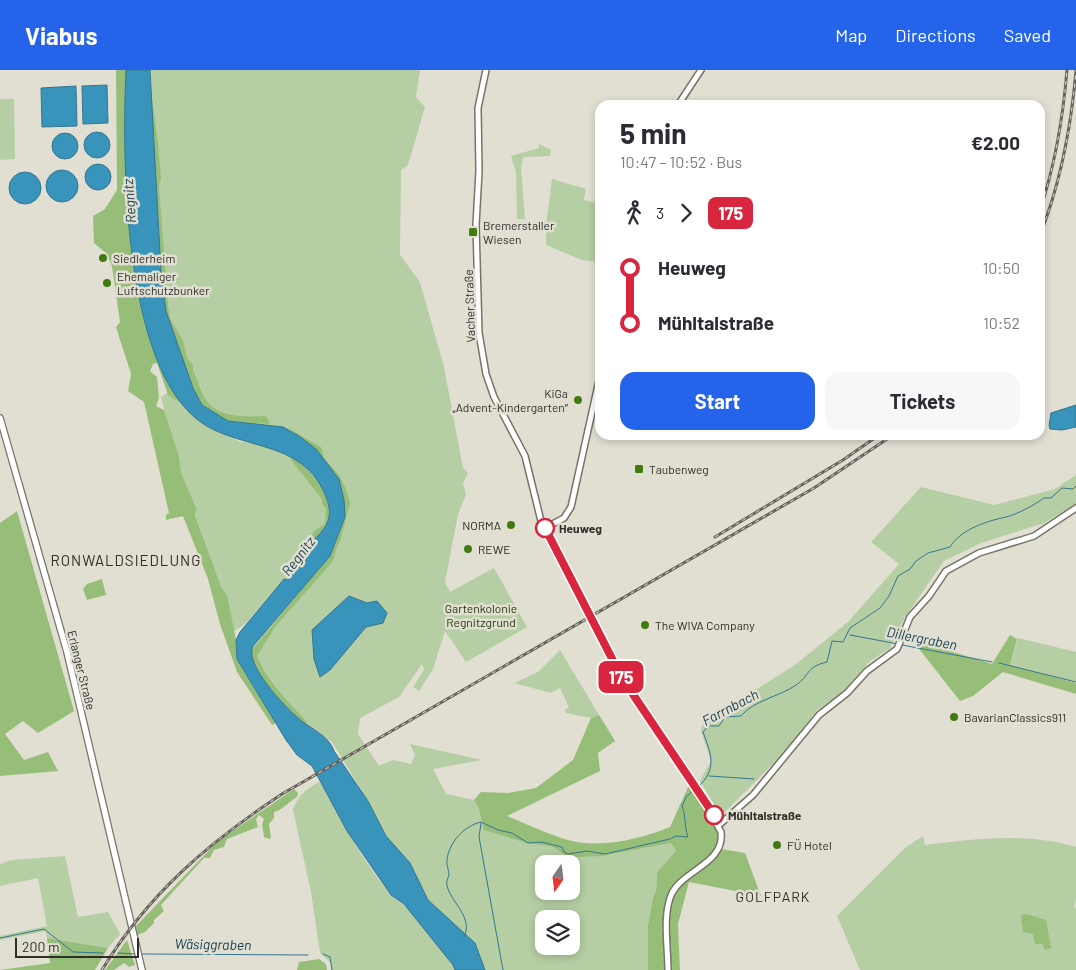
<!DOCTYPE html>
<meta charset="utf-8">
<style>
:root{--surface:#fff;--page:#f7f7f7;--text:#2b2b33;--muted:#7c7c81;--accent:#2563eb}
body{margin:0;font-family:Barlow,sans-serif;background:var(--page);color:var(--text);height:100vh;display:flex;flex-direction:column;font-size:19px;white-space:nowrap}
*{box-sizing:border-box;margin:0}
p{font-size:16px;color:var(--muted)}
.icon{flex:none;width:28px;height:28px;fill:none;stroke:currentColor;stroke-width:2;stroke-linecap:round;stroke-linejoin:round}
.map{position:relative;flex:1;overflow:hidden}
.sheet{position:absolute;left:595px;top:30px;width:450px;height:340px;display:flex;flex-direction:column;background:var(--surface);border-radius:15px;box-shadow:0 2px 8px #0003}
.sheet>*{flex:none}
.badge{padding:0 10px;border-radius:8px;font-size:18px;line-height:32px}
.needle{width:32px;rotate:194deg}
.fabs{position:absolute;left:535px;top:785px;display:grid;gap:10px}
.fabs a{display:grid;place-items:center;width:45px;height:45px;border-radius:10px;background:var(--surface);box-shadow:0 2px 8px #0003;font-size:25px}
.scale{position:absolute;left:15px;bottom:12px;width:124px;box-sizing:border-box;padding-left:5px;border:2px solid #2f2e29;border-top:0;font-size:14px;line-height:18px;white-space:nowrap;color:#2f2e29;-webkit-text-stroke:4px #e1dfd2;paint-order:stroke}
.map>.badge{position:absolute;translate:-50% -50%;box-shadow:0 0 0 2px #fff}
.legs{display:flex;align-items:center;gap:8px;height:55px;padding:0 25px;font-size:16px}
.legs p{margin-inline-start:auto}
.head{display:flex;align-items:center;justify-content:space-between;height:85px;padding:0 25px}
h1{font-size:28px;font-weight:700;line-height:38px}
.action{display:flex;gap:10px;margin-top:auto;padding:10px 25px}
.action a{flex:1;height:58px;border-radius:15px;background:var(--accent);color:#fff;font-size:20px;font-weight:700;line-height:58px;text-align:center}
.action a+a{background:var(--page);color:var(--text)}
ul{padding:0 25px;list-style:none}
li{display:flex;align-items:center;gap:18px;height:55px;font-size:19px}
li i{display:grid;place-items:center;width:8px;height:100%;margin:0 6px;background:currentColor}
li i::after{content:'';width:12px;height:12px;margin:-6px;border:4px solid;border-radius:50%;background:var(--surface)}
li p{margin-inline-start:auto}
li:first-child i{background:linear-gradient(#0000 50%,currentColor 0)}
li:last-child i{background:linear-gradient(currentColor 50%,#0000 0)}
header{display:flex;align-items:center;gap:30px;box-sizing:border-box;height:70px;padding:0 25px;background:var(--accent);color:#fff}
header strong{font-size:24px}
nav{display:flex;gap:28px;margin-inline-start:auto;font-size:18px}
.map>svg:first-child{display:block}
.green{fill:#b5cea3;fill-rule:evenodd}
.forest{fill:#97be79}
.water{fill:#3994bb;stroke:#36758f}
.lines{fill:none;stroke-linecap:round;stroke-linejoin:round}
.stream{stroke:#36758f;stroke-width:1}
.tertiary-casing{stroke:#767468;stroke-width:8}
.secondary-casing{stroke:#767468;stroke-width:8}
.tertiary{stroke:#fff;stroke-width:5}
.secondary{stroke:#fff;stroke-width:5.5}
.rail-casing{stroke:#67655e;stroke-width:3}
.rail{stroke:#e1dfd2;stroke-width:1;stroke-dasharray:4;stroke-linecap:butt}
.line-1-casing{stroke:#fff;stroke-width:11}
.line-1{stroke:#d7263d;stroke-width:8}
.poi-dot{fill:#417a11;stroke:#e1dfd2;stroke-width:2}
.stop-1-dot{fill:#fff;stroke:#d7263d;stroke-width:2.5}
.labels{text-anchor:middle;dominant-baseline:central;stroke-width:5;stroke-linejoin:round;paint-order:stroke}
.poi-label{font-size:12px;fill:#2f2e29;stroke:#e1dfd2;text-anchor:start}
.street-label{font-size:12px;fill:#2f2e29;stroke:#e1dfd2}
.stop-label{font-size:12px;font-weight:bold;fill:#2f2e29;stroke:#e1dfd2;text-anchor:start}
.park-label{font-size:12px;fill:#1f3704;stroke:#e1dfd2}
.water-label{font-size:14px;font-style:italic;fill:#1b4253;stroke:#e1dfd2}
.neighbourhood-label{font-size:14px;letter-spacing:1px;fill:#2f2e29;stroke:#e1dfd2}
.quarter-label{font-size:15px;letter-spacing:1px;fill:#2f2e29;stroke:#e1dfd2}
</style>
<header>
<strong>Viabus</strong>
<nav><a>Map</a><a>Directions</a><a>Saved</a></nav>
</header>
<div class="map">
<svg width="1076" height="900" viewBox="0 0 1076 900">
<rect width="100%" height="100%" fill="#e1dfd2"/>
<path class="green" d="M150,0h270l-4,27 9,10 -17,58 -7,5 -1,85 20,27 24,85 19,101 5,5 -5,10 3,12 -8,19 -13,68 5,10 44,-24 33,59 -61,35 -21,-31 -12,38 -14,22 -6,-4 11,-17 -2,-6 -23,33 -39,21 -2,16 21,32 14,-6 18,4 4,-9 -5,-11 72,16 -49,9 13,25 28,6 5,9 48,34 26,4 11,8 38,1 69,-13 5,8 -19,21 -1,19 -3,6 -5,28v45h-163l-10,-27 -47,-43 -18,-37 -24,-27 -18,-35 -36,-59 -33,-23 -22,-22 -21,-29 -5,-17 2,-5 42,-49 50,-80 -29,-68 -17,-13 -84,-21 -13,-10 -9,-17 -27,-77 -5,-39zM349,526l18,7 16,20 -17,4 -36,43 -10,7zM544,794h27v27h-27zM544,849h27v27h-27z
M0,29h14l1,60 -15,1z
M539,74l12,6 -1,6 -27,1 -2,11 4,51h-8l-1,-47 -5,-16 28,-8z
M552,109l34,10 -2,11 16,4v49l-2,9 -16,-2 -36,-15v-18l12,1 -12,-2z
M172,320l33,35 36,17 16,1 22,7 25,15 18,23 7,16 -1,22 -40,54 -4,-1 -39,45 -14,9 -20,-73 -30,-86 -20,-77z
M1076,405v29l-32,19 -63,20 -37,18 -39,56 -15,31 -21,14 -26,30 -27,19 -30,40 -65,65 -21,-35 11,-20 -10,-30 2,-8 92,-58 54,-44 50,-57 -28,-22 50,-55 73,18 61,-16z
M1018,568l58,14v30l-66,-17z
M560,580l39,65 -8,3 -25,-5 -1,-3 4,-3 -9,-19 -9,5 -37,-10 24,-11z
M320,712c21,38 42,78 69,111 6,7 15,11 21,18 15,17 28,36 43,54l2,5h-124v-7l-11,-10 -9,-61 -18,-82c4,-13 14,-23 27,-28z
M923,766l2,9c51,-6 100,-13 151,2v53l-2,7 2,1v62h-216l-23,-54 69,-69z
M65,786l13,61 30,-5 12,22 -12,14 -61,-10 -1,-7 -46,9v-4l47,-10 -9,-48 -38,8v-22l12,-4z"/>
<path class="forest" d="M116,0h10c-2,30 0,61 0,91 3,82 7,173 55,242l-13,-8 -11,-32 -4,1 -3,7 7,6 2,21 -3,8 8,4 15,47 2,16 15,35 -1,7 26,72 6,8 9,45 1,19 39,64 -4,2 -35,-53 -17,-48 -12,-45 -25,-63 -17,4v-5l3,-2 -25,-111 -16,-11 3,-17 -15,-47 4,-5 -8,-56 -6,-13 -12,-10 -1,-27 12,-7 12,-19z
M152,27l6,46 3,36 -2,7 9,119 2,13 13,23 4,17 6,7c-1,8 3,10 5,17 9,36 37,35 68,34l4,7 -3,1 -39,-3 -13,-6 -13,-10 -9,-17 -27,-77 -5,-39 -11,-174z
M287,357l35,21 2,10 15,17 7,14 4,14 -10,39 -3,4 -4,15 -58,66 -18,29c10,26 32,46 50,66l-2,2c-19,-14 -52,-50 -54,-73l79,-95 15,-39 -29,-68z
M291,387c21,12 47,43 36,69 -3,9 -14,17 -21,24l-1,-3 10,-17 10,-6 1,-15 -4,-5v-5l-31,-39z
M17,441l57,200 -36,22 -15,-12 -18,13 19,26 24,-8 10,19 -58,5v-253z
M102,509l4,16 -19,5 -4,-11 4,-5z
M1010,565l7,4 -7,26 66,18v11l-73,-22 -30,24 -13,5 -44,-56 2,-4 74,23z
M599,645l16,26 -17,12 2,18 -93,45c20,8 41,18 61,24 32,9 73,-1 102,-13l19,-42 26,40 3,11 -3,12 30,5 16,43 -72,-14 -11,42 2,46h-32v-45l5,-28 3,-6 1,-19 19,-21 -5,-8 -69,13 -26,1 -12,-2 -11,-8 -26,-4 -43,-13 -5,-21 -5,-9 7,-8 27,1 28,-5 37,-28 18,-42z
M294,719l4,4 -1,4c-8,5 -16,14 -23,15v6l-5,6 2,14 -2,1 -5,-2 -2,-13 2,-5 -5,-4 -3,4 2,8 -31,12 -3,8 -10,3 -4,8h-6l-43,47 3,6 -10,9v3l-9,9 -8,3 -1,-9 82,-85z
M1027,844l19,6 5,28 -6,2 -3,-6h-7l-2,-10 -10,-2 -2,-17z
M47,868l61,10 -13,22h-95l50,-7z
M127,870l8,25 -6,2 -5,-4 -10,7h-9z
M319,889l7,5 1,6h-30l2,-8z"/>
<path class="water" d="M126,0h24l11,202 5,39 27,77 9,17 26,16 55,6 16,9 17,13 23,30 5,21 1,17 -15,39 -77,90c-9,18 31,60 45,72 12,11 31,17 36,33l34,50 18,35 24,27 18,37 47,43 10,27h-30l-2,-5 -49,-61 -13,-9 -44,-64 -35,-65 -15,-11 -11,-15 -49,-81 -1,-19 4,-8 44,-53 4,1c6,-9 6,-18 13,-26 19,-23 39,-30 22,-64 -23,-48 -79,-41 -118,-65 -83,-52 -83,-267 -79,-355z
M107,15l1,38 -25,1 -1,-38z
M76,16l1,40 -35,1 -1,-39z
M84 75a13 13 0 1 1 26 0a13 13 0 1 1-26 0Z
M52 76a13 13 0 1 1 26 0a13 13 0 1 1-26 0Z
M85 107a13 13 0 1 1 26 0a13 13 0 1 1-26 0Z
M46 116a16 16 0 1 1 32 0a16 16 0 1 1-32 0Z
M9 118a16 16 0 1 1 32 0a16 16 0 1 1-32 0Z
M1076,335v22l-14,3 -12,-1 -1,-4 2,-12z
M349,526l18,7 10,-2 10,12 -4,10 -17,4 -36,43 -10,7 -6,-18 -2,-29z"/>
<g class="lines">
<path class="stream" d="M850,565l48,9
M902,575l90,17
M999,593l77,19
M709,706l45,3
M698,717c20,-18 13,-33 5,-55l5,-6h11l6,-9 16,-1c13,-16 38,-19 55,-31 14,-9 9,-18 31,-23l5,-21 11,1 7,-14 30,-20 9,-12 9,-20 12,-7 6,-8 12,-8 22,-6c11,-18 37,-26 56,-30 10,-2 30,-13 38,-19h7l11,-10 11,1 3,-3
M481,753l-2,14 24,133
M464,867c10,-19 -13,-35 -17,-51 -1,-4 1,-8 2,-11 0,-5 -3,-10 -2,-15 2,-18 17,-34 34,-38l17,8 14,3 16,10 13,-1 21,5 2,5 4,2 19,-3 18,3 65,-15 6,-3 12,1c-4,-11 -2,-21 -6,-31l4,-9 9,-8
M0,868l44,-9 29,23 30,1
M118,883l17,1
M142,884l166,1
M323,884l7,3 2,13"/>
<g class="tertiary-casing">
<path id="tertiary" d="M486,0l-8,38 1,63 -3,54 3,108 7,41 8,23 31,59 16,65 65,127 23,41 69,101 23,42c4,31 -37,38 -49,61 -10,21 -4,54 -4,77
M678,35l23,-35
M545,458l19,-10 7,-11 29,-131
M719,755l34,-30 66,-80 28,-22 20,-22 30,-22 13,-32 19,-21 17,-25 33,-18 55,-17 42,-28"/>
</g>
<g class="secondary-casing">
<path id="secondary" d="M0,348l67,234 75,318"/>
</g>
<use href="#tertiary" class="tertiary"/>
<use href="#secondary" class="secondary"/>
<g class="rail-casing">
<path id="rail" d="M1040,140c15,-45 23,-92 27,-140
M1040,165c21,-53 31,-107 36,-164
M715,467l128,-77 36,-25
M102,900c46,-76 106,-127 180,-176l532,-306 79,-53"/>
</g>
<use href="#rail" class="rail"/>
</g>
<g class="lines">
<g class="line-1-casing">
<path id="line-1" d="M545,458l77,150 92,137"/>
</g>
<use href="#line-1" class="line-1"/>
</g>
<g class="poi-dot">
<rect x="468" y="157" width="10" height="10" rx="2.5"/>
<circle cx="103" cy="188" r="5"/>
<circle cx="107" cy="213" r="5"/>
<circle cx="578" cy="330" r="5"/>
<rect x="634" y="394" width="10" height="10" rx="2.5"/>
<circle cx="511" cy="455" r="5"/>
<circle cx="468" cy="479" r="5"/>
<circle cx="645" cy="555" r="5"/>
<circle cx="954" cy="647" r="5"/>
<circle cx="777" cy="775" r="5"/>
</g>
<g class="stop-1-dot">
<circle cx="545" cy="458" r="9"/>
<circle cx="714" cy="745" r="9"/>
</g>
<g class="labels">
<g class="poi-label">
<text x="483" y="155">Bremerstaller<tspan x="483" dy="14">Wiesen</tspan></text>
<text x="113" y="188">Siedlerheim</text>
<text x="117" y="206">Ehemaliger<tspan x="117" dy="14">Luftschutzbunker</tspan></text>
<text x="568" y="323" text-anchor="end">KiGa<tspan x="568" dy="14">„Advent-Kindergarten“</tspan></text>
<text x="649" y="399">Taubenweg</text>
<text x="501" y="455" text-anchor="end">NORMA</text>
<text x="478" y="479">REWE</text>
<text x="655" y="555">The WIVA Company</text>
<text x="964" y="647">BavarianClassics911</text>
<text x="787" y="775">FÜ Hotel</text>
</g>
<g class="street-label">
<text transform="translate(469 236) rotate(-92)">Vacher Straße</text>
<text transform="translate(82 600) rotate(76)">Erlanger Straße</text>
</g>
<g class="stop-label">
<text x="559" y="458">Heuweg</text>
<text x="728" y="745">Mühltalstraße</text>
</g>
<g class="park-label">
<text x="481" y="538">Gartenkolonie<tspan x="481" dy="14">Regnitzgrund</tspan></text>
</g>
<g class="water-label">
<text transform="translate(129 131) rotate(-94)">Regnitz</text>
<text transform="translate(298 486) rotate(-52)">Regnitz</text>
<text transform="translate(922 568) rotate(11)">Dillergraben</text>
<text transform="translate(730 637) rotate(-28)">Farrnbach</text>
<text transform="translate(213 874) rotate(1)">Wäsiggraben</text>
</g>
<g class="neighbourhood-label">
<text x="773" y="826">GOLFPARK</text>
</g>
<g class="quarter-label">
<text x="126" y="490">RONWALDSIEDLUNG</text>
</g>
</g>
</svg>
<div class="fabs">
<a><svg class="needle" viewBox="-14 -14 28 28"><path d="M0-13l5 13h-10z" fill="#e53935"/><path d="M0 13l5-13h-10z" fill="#7c7c81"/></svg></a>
<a><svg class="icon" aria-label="layers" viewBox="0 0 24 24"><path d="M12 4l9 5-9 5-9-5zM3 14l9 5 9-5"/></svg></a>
</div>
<div class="scale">200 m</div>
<b class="badge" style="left:621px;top:607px;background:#d7263d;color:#fff">175</b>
<section class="sheet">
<div class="head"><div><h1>5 min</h1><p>10:47 – 10:52 · Bus</p></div><b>€2.00</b></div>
<div class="legs"><svg class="icon" aria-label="walk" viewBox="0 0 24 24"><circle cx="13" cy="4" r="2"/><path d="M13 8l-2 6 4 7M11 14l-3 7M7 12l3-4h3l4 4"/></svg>3<svg class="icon" aria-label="forward" viewBox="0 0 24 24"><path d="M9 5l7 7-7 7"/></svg><b class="badge" style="background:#d7263d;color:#fff">175</b></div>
<ul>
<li><i style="color:#d7263d"></i><b>Heuweg</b><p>10:50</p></li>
<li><i style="color:#d7263d"></i><b>Mühltalstraße</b><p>10:52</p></li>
</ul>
<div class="action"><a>Start</a><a>Tickets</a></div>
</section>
</div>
